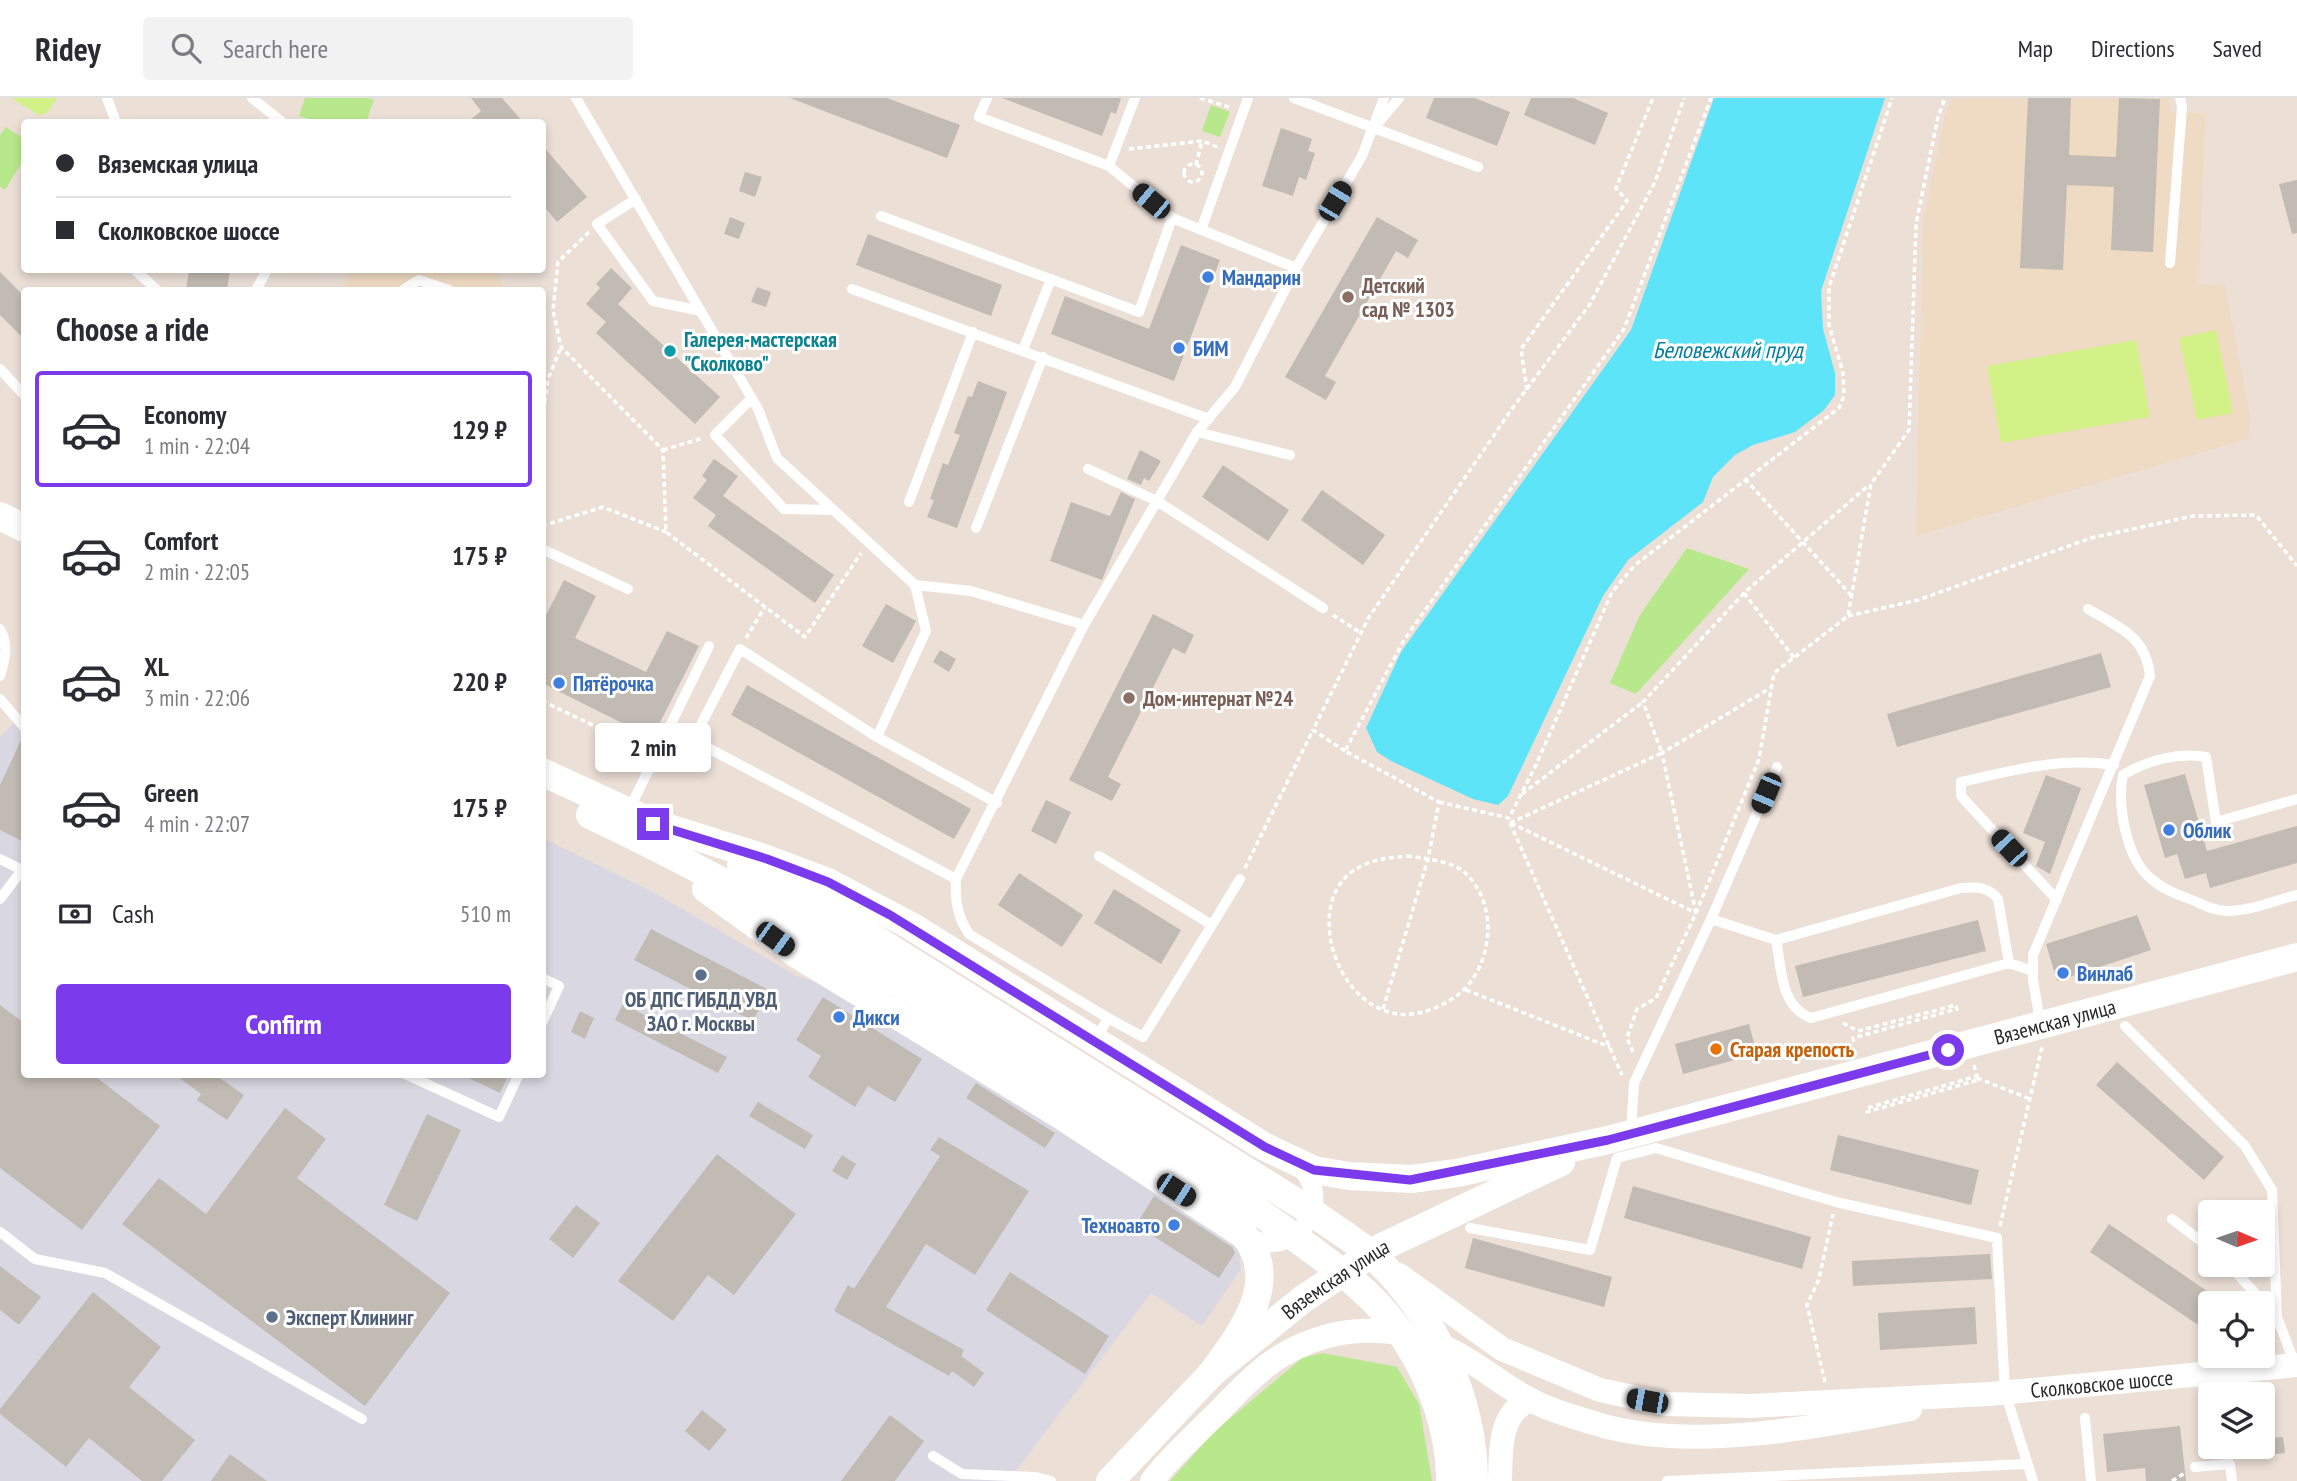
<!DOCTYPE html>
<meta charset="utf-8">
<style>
body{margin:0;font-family:"PT Sans Narrow",sans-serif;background:#f2f2f3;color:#2b2b33;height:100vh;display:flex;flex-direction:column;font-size:26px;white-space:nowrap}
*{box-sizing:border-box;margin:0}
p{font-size:23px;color:#7c7c81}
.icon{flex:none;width:38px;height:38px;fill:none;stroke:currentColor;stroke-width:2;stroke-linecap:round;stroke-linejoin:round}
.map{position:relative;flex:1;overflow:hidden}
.panel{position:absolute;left:21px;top:189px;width:525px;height:791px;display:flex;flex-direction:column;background:#fff;border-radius:7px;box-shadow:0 4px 10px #0003}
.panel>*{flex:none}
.guide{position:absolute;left:21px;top:21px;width:525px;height:154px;border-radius:7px;box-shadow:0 4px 10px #0003;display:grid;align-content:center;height:154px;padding:0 35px;background:#fff}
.needle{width:46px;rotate:92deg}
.fabs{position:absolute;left:2198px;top:1102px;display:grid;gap:14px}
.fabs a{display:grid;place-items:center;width:77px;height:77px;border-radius:7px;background:#fff;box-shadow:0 4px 10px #0003;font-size:35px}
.end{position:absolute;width:32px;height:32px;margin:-16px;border:9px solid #7c3aed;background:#fff;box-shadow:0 0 0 4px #fff}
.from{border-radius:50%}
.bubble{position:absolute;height:49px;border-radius:7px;background:#fff;box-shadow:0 4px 10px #0003;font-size:23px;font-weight:700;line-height:49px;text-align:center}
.car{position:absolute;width:21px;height:42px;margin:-21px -10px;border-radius:9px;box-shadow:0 0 5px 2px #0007;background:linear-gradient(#222 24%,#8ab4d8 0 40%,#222 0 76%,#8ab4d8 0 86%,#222 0)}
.guide b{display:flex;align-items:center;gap:24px;height:66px;font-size:26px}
.guide b+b{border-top:2px solid #e1e1e2}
.guide i{width:18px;height:18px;background:#2b2b33}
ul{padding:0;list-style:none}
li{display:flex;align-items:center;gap:21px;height:116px;margin:0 14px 10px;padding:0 21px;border:4px solid transparent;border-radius:7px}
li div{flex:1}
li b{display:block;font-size:26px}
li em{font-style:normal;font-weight:700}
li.on{border-color:#7c3aed}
li>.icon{width:63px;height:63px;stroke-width:1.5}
h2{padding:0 35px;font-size:32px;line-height:84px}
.pay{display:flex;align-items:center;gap:18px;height:77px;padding:0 35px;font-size:26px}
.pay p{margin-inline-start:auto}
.cta{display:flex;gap:14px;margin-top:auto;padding:14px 35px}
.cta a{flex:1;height:80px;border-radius:7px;background:#7c3aed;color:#fff;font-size:28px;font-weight:700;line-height:80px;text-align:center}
header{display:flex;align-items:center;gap:42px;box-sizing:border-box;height:98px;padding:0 35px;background:#fff;border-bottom:2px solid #e1e1e2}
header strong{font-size:33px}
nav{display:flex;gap:38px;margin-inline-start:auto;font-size:24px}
.search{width:490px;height:63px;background:#f2f2f3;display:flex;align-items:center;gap:18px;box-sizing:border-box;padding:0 24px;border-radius:7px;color:#7c7c81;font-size:26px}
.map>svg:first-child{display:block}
.industrial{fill:#d9d8e2}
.education{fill:#efdbc3}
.green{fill:#b8e88c}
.pitch{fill:#d2f186}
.water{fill:#5de4f9}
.building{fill:#c2bbb3}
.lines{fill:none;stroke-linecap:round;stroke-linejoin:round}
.path{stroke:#fff;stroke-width:3.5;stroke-dasharray:5 3.5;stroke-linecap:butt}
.service{stroke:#fff;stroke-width:10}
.minor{stroke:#fff;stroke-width:19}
.tertiary{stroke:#fff;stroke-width:24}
.secondary{stroke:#fff;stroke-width:28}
.route{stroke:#7c3aed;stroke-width:9}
.shop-dot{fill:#3f7fe0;stroke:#fff;stroke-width:2.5}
.education-dot{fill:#8d6e63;stroke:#fff;stroke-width:2.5}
.culture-dot{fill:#0f9aa8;stroke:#fff;stroke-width:2.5}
.service-dot{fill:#5c6f8a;stroke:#fff;stroke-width:2.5}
.food-dot{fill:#e8710a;stroke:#fff;stroke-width:2.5}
.labels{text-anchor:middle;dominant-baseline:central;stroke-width:6;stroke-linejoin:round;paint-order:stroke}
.shop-label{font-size:21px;font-weight:bold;fill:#366cbe;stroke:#fff;text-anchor:start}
.education-label{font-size:21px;font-weight:bold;fill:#785e54;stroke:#fff;text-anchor:start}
.culture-label{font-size:21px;font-weight:bold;fill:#0d838f;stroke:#fff;text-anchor:start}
.service-label{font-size:21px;font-weight:bold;fill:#4e5e75;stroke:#fff}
.street-label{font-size:21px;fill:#272727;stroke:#fff}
.food-label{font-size:21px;font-weight:bold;fill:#c56008;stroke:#fff;text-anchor:start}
.water-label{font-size:23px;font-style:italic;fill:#017ea0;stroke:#fff}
</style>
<header>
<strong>Ridey</strong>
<div class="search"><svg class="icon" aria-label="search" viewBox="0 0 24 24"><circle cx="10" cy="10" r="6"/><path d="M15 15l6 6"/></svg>Search here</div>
<nav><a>Map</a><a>Directions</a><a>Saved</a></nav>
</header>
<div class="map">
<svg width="2297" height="1383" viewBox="0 0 2297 1383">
<rect width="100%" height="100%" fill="#ebdfd6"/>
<path class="industrial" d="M24 614V976H542L543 740 655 795 797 878 846 893 1239 1146 1241 1171 1202 1228 1151 1195 1008 1383H0V639Z"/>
<path class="education" d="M1952 0H2168L2171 14 2205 15 2199 186 2225 188 2250 317 2248 341 1916 438 1923 125 1944 21Z
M350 172H481L500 178 504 192H342Z"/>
<path class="green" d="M305 0H369L374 2 366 24H319L299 18Z
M1211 7 1230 14 1220 39 1202 33Z
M6 29 24 41V61L5 92 0 88V37Z
M1687 450 1749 471 1636 596 1610 585 1640 517Z
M1323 1255 1397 1269 1419 1306 1432 1383H1170L1214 1334 1302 1260Z"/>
<path class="pitch" d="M11 0H57L47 15 39 17Z
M2216 232 2233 315 2197 322 2179 240Z
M2136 242 2150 319 2001 345 1987 268Z"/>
<path class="water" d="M1714 0H1885L1821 193 1823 231 1835 275V297L1824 312 1795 334 1753 347 1735 357 1713 379 1703 404 1628 462 1603 498 1508 698 1498 707 1473 701 1391 663 1377 654 1366 630 1401 554 1631 232Z"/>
<path class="building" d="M471 0H502L523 24H468L481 13Z
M790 0H887L960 27 947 60Z
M1002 0H1121L1116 16 1111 14 1102 38Z
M1434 0H1475L1510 14 1497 48 1426 20Z
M1531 0H1573L1608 15 1595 47 1524 17Z
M2028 0H2071L2069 57 2116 59 2119 0 2160 1 2153 154 2111 152 2114 89 2067 87 2063 172 2020 170Z
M1281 30 1312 41 1308 53 1315 55 1306 82 1299 79 1293 98 1262 88Z
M542 47 587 99 557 124 542 106Z
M745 74 762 79 755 99 739 93Z
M2297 82V135L2292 136 2279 86Z
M730 119 745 125 739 141 724 136Z
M1377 119 1418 142 1408 160 1396 153 1325 278 1336 284 1326 302 1285 279Z
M868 136 1002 187 991 218 856 167Z
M1181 147 1220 162 1174 283 1051 236 1065 198 1149 231Z
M611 170 632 190 618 206 720 299 695 326 596 235 606 224 586 206 600 190 596 186Z
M189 172H230L227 192H186Z
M0 174 24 198V241L0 217Z
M757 189 771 194 766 209 751 204Z
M978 283 1007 294 957 430 927 419 934 402 930 401 943 365 948 367 960 337 954 335 968 298 972 299Z
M1140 352 1161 363 1149 383 1144 380 1141 387 1127 381Z
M714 361 738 378 723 398 834 477 815 505 708 428 716 417 693 400 707 382 702 378Z
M1223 367 1289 412 1268 443 1202 399Z
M1322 392 1385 437 1363 467 1301 422Z
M1121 394 1135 401 1102 482 1050 463 1071 404 1110 418Z
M564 482 596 498 575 540 646 574 667 533 699 548 652 640 542 585V525Z
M886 506 916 523 893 565 862 548Z
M1153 516 1194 537 1185 556 1173 550 1108 679 1121 686 1112 703 1069 682Z
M940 552 956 561 949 574 933 564Z
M2101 555 2111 589 1897 649 1887 616Z
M747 587 971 711 954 741 731 617Z
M24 636V744L0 732V687Z
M2185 676 2207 753 2297 728V765L2210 790 2206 775 2185 781 2177 756 2165 760 2144 687Z
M2046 677 2081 690 2050 776 2036 768 2045 744 2023 735Z
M1046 702 1071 714 1056 746 1031 733Z
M1019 775 1083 817 1062 849 998 807Z
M1114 791 1181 832 1161 866 1094 825Z
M2137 817 2151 852 2057 883 2046 846Z
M1978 822 1986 853 1803 899 1795 868Z
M651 831 769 892 753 923 634 862Z
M823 899 922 961 895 1004 868 988 855 1009 808 979 821 958 796 942Z
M623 906 727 959 718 975 615 922Z
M0 907 24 925V976H92L160 1028 82 1132 0 1070Z
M580 913 594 920 585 941 571 934Z
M1749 926 1757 956 1683 976 1675 946Z
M2117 964 2224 1059 2204 1082 2096 987Z
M174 976H214L244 997 227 1022 197 1002 201 996Z
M460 976H509L500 995Z
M976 985 1055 1035 1045 1050 966 1000Z
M758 1004 813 1037 805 1051 749 1018Z
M285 1010 326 1041 297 1080 450 1195 365 1308 122 1126 159 1080 206 1116Z
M427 1016 461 1032 417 1123 384 1107Z
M1838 1037 1979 1072 1971 1107 1830 1072Z
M939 1039 1029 1093 975 1177 926 1146 886 1209 964 1252 961 1258 984 1275 974 1289 952 1273 949 1278 834 1213 848 1187 854 1191 940 1058 930 1052Z
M717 1056 796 1116 734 1197 708 1177 673 1223 618 1183Z
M842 1057 856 1066 847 1082 832 1073Z
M1633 1088 1811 1139 1802 1171 1624 1120Z
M1154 1098 1232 1149 1235 1155 1219 1180 1136 1127Z
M576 1107 600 1125 573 1160 549 1141Z
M2109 1126 2226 1206H2210V1235L2090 1154Z
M1473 1140 1612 1179 1604 1209 1465 1170Z
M1990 1156 1992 1181 1853 1188 1852 1163Z
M0 1168 41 1199 19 1227 0 1212Z
M1010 1174 1109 1238 1085 1276 986 1212Z
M93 1194 161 1249 129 1289 195 1342 162 1383H142L89 1340 66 1369 0 1316V1311Z
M1975 1209 1977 1246 1880 1252 1878 1215Z
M702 1312 727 1332 709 1353 685 1333Z
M890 1317 924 1343 895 1383H841Z
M2180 1328 2186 1383H2146L2145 1370 2107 1374 2103 1336Z
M2283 1339 2285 1355 2267 1357 2266 1340Z
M230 1356 267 1383H211Z"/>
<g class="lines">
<path class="path" d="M1200 0 1232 10
M1129 51 1202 43 1217 49
M1184 75a9 9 0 1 1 18 0a9 9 0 1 1-18 0Z
M1196 67 1202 43
M589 134 558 164 553 212 561 249 663 352 666 434 805 539 861 455
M1527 292 1521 251 1627 103 1616 90 1653 0
M542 330 548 281 561 249
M663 352 703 340
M1745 381 1852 498
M542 428 603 409 666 434
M1744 495 1794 560
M1333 517 1361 535
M1848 518 1918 502 2091 440 2193 418 2256 417 2297 468
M746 540 765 509
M542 603 645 652
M1345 653 1313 632 1369 519 1514 308 1590 206 1655 84 1684 0
M668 663 680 668 688 653
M1522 696 1643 604
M1439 704 1509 720 1536 667 1612 494 1635 467 1839 310 1844 298 1843 275 1829 227V189L1892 0
M1510 725 1662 655 1643 604 1744 495 1869 387
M1510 725 1622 977
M1511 725 1696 815
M1407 758C1423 760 1450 763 1463 773 1491 797 1494 838 1479 870 1469 890 1457 900 1437 909 1349 950 1293 809 1356 771 1372 761 1389 760 1407 758Z
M1245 770 1313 632
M1696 815 1662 655 1772 589
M1466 892 1610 949
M1383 911 1428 761 1439 704 1345 653 1404 542 1624 231 1711 0
M1843 925 1858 933 1956 907 1957 911 1853 940 1854 945
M1633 954 1627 940 1637 911 1656 900 1696 815 1759 661 1774 575 1848 518 1871 386 1909 332 1916 126 1938 19 1945 0
M1974 967 1978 982 1867 1014V1010L1977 978
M1977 980 2030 1001
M2000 1128 2042 949
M1825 1284 1807 1207 1819 1181 1833 1116
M2172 1383 2185 1375"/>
<path class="service" d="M107 0 116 24
M252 0 282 24
M576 0 758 311 777 360 915 487 971 493 1084 527
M987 0 979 19 1109 68 1172 120 1296 170
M1294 0 1478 69
M1379 24 1399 0
M1109 68 1135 0
M636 101 597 126 653 203 701 213
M881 118 1139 214 1172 120
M1201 132 1248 0
M2170 165 2182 9 2180 0
M135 172 157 192
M852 191 1209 321
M256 192 267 172
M403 192 419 182 449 192
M1023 252 1051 181
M0 271 24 297
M752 300 715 337 784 411 833 412
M1197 334 1290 357
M1088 371 1157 403 1197 334 1235 289 1296 170 1362 58 1384 0
M909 404 973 234
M976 430 1043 259
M542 451 628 491
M0 531C9 546 5 562 0 578
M0 601 24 629
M877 639 926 533 915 487
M2297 701 2216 724 2206 659C2178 654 2148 662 2123 677 2117 707 2126 758 2149 779 2162 791 2176 796 2192 802 2204 807 2215 813 2228 813 2251 813 2275 802 2297 797
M630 710 709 548
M1099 758 1212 827 1143 939 1108 920
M0 761 22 772
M956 781 693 642 740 551 877 639 997 705
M0 801 22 772 24 774
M2057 802 1961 698V684C2015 672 2058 659 2114 667
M1711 821 1776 842
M1212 827 1240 781
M2009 865 1811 920C1780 908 1782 872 1776 842L1961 790C1977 789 1987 788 1998 801L2009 865 2033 873
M542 880 559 888 542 925
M2040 923 2033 882V857L2150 578C2146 538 2120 530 2088 511
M2125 928 2245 1048 2272 1092 2277 1219
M1097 940 1108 920 969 836C957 818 955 802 956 781L1084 527 1157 403 1323 510
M405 976 499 1019 519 976
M1631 1032 1634 985 1711 821 1777 669
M2172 1121 2210 1150
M1470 1130 1590 1152 1617 1060 1656 1050 1836 1104 1997 1140 2005 1294 2033 1383
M0 1134 35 1161 105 1175 362 1321
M2229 1167 2277 1219 2295 1266
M2085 1320 2091 1383
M933 1358 962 1376 1036 1379 1051 1383
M2195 1369 2230 1366 2232 1383
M1667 1383 2026 1366"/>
<path class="minor" d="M1244 1137C1295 1167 1340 1102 1296 1065"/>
<g class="tertiary">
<path id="s1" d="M1399 1177 1502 1251 1600 1292 1666 1306 1750 1308 1989 1296 2297 1267"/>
<path d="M1152 1383C1170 1359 1193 1339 1214 1318 1234 1298 1256 1273 1281 1258 1334 1226 1393 1225 1448 1251 1477 1264 1501 1287 1529 1301 1551 1313 1580 1321 1604 1328 1695 1353 1818 1329 1910 1311"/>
<path d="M1500 1383C1501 1354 1498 1315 1530 1302"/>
</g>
<g class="secondary">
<path d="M0 418 24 430"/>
<path id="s2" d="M542 674 653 725 767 761 828 784 911 828 1265 1049 1314 1072 1349 1078 1411 1081 1457 1075 1608 1042 2297 859"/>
<path d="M590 717C776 804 949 916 1122 1025 1181 1063 1240 1099 1297 1141 1331 1166 1368 1191 1394 1226 1427 1268 1450 1329 1450 1383"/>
<path d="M741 768 845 822 1312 1114C1332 1129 1355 1142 1373 1158 1433 1213 1474 1301 1474 1383"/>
<path d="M706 791 795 855 1059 1016 1244 1137C1283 1183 1240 1237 1212 1275"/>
<path id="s3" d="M1110 1383 1212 1275 1303 1201 1380 1150 1561 1064"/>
</g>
</g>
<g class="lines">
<path class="route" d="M653 726 767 761 828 784 890 817 1265 1049 1314 1072 1410 1082 1608 1042 1948 952"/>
</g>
<g class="shop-dot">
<circle cx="1208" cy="179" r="7"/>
<circle cx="1179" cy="250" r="7"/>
<circle cx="559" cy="585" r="7"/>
<circle cx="2169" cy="732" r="7"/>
<circle cx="2063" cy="875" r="7"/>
<circle cx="839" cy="919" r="7"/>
<circle cx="1174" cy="1127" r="7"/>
</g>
<g class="education-dot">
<circle cx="1348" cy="199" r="7"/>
<circle cx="1129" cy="600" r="7"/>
</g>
<circle class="culture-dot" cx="670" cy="253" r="7"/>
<g class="service-dot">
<circle cx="701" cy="877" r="7"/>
<circle cx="272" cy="1219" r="7"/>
</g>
<circle class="food-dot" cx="1716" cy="951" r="7"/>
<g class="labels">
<g class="shop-label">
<text x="1222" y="179">Мандарин</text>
<text x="1193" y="250">БИМ</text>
<text x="573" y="585">Пятёрочка</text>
<text x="2183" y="732">Облик</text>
<text x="2077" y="875">Винлаб</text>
<text x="853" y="919">Дикси</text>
<text x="1160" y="1127" text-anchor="end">Техноавто</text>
</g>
<g class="education-label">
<text x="1362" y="187">Детский<tspan x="1362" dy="24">сад № 1303</tspan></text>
<text x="1143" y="600">Дом-интернат №24</text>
</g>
<g class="culture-label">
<text x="684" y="241">Галерея-мастерская<tspan x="684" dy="24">"Сколково"</tspan></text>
</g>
<g class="service-label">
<text x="701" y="901">ОБ ДПС ГИБДД УВД<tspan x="701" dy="24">ЗАО г. Москвы</tspan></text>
<text x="286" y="1219" text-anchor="start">Эксперт Клининг</text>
</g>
<g class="street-label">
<text stroke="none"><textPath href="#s2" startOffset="1633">Вяземская улица</textPath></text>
<text stroke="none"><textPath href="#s3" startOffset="304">Вяземская улица</textPath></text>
<text stroke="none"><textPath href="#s1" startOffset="737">Сколковское шоссе</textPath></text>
</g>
<g class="food-label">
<text x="1730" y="951">Старая крепость</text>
</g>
<g class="water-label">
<text x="1728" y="251">Беловежский пруд</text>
</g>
</g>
</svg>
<div class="fabs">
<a><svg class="needle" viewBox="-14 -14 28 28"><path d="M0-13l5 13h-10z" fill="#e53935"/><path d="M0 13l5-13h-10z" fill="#7c7c81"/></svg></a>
<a><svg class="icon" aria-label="locate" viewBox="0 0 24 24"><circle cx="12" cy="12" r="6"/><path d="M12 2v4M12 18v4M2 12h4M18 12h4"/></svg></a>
<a><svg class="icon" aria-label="layers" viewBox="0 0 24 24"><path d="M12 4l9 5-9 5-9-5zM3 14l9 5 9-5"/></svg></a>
</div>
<i class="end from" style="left:1948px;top:952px"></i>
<i class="end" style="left:653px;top:726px"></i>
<div class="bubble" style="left:595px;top:625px;width:116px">2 min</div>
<i class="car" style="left:1151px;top:103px;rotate:310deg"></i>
<i class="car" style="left:1335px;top:103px;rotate:31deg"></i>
<i class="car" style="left:1766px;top:695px;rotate:203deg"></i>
<i class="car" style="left:2009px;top:750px;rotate:317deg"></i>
<i class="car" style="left:775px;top:841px;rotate:126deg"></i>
<i class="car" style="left:1176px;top:1092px;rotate:123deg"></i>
<i class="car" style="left:1647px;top:1303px;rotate:280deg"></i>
<div class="guide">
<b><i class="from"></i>Вяземская улица</b>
<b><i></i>Сколковское шоссе</b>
</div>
<section class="panel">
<h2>Choose a ride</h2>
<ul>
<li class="on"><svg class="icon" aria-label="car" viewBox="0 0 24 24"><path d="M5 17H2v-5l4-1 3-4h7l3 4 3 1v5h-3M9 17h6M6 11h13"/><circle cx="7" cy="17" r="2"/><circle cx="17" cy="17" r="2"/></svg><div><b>Economy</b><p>1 min · 22:04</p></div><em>129 ₽</em></li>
<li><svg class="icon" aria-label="car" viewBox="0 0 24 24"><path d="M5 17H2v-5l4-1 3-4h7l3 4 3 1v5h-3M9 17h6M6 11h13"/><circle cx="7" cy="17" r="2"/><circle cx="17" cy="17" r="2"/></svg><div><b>Comfort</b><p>2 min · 22:05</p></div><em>175 ₽</em></li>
<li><svg class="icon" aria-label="car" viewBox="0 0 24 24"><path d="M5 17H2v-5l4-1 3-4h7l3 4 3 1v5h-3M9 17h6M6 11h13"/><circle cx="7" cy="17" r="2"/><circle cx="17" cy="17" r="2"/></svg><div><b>XL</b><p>3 min · 22:06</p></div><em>220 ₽</em></li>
<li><svg class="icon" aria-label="car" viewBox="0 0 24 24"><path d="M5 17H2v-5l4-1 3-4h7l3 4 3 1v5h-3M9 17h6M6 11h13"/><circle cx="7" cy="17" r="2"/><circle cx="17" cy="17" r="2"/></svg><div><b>Green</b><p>4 min · 22:07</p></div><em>175 ₽</em></li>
</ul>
<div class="pay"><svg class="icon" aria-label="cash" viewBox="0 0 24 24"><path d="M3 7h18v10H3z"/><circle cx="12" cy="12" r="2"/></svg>Cash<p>510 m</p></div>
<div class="cta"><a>Confirm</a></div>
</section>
</div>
